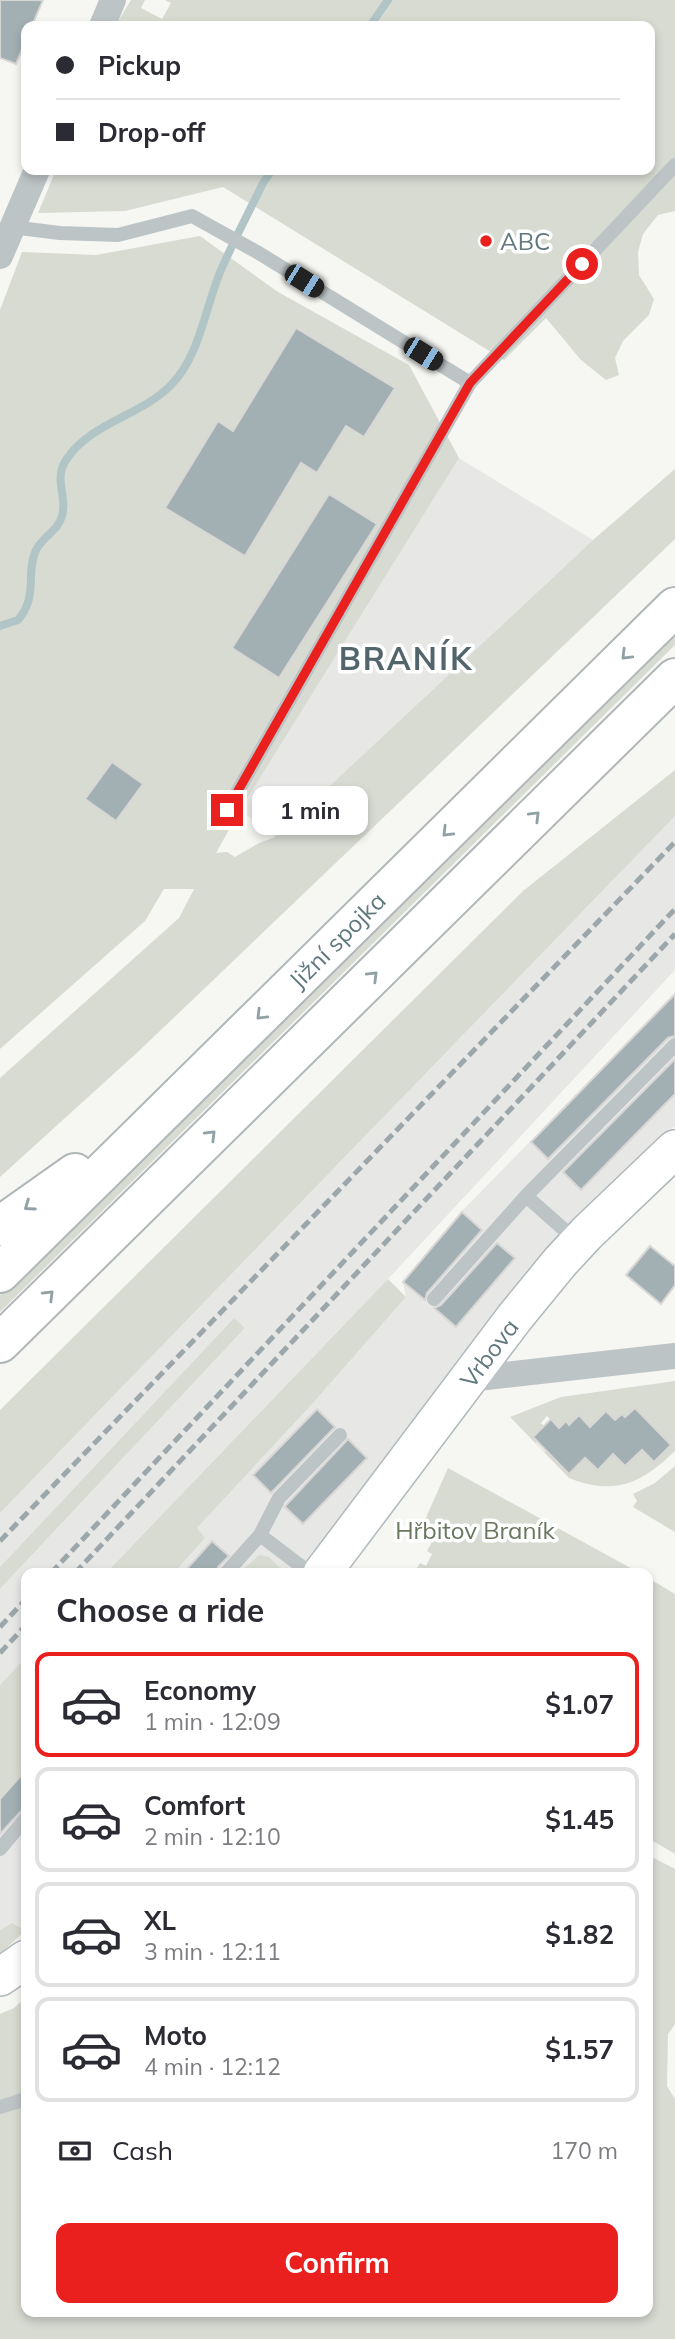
<!DOCTYPE html>
<meta charset="utf-8">
<style>
body{margin:0;font-family:Mulish,sans-serif;background:#f7f7f7;color:#2b2b33;height:100vh;display:flex;flex-direction:column;font-size:26px;white-space:nowrap}
*{box-sizing:border-box;margin:0}
p{font-size:23px;color:#7c7c81}
.icon{flex:none;width:38px;height:38px;fill:none;stroke:currentColor;stroke-width:2;stroke-linecap:round;stroke-linejoin:round}
.map{position:relative;flex:1;overflow:hidden}
.details{position:absolute;left:21px;top:1568px;width:632px;height:749px;display:flex;flex-direction:column;background:#fff;border-radius:14px;box-shadow:0 4px 10px #0003}
.details>*{flex:none}
.banner{position:absolute;left:21px;top:21px;width:634px;height:154px;border-radius:14px;box-shadow:0 4px 10px #0003;display:grid;align-content:center;height:154px;padding:0 35px;background:#fff}
.end{position:absolute;width:32px;height:32px;margin:-16px;border:9px solid #ea201f;background:#fff;box-shadow:0 0 0 4px #fff}
.from{border-radius:50%}
.bubble{position:absolute;height:49px;border-radius:14px;background:#fff;box-shadow:0 4px 10px #0003;font-size:23px;font-weight:700;line-height:49px;text-align:center}
.car{position:absolute;width:21px;height:42px;margin:-21px -10px;border-radius:9px;box-shadow:0 0 5px 2px #0007;background:linear-gradient(#222 24%,#8ab4d8 0 40%,#222 0 76%,#8ab4d8 0 86%,#222 0)}
.banner b{display:flex;align-items:center;gap:24px;height:66px;font-size:26px}
.banner b+b{border-top:2px solid #e1e1e2}
.banner i{width:18px;height:18px;background:#2b2b33}
ul{padding:0;list-style:none}
li{display:flex;align-items:center;gap:21px;height:105px;margin:0 14px 10px;padding:0 21px;border:4px solid #e1e1e2;border-radius:14px}
li div{flex:1}
li b{display:block;font-size:26px}
li em{font-style:normal;font-weight:700}
li.active{border-color:#ea201f}
li>.icon{width:63px;height:63px;stroke-width:1.5}
h2{padding:0 35px;font-size:32px;line-height:84px}
.pay{display:flex;align-items:center;gap:18px;height:77px;padding:0 35px;font-size:26px}
.pay p{margin-inline-start:auto}
.primary-button{display:flex;gap:14px;margin-top:auto;padding:14px 35px}
.primary-button a{flex:1;height:80px;border-radius:14px;background:#ea201f;color:#fff;font-size:28px;font-weight:700;line-height:80px;text-align:center}
.map>svg:first-child{display:block}
.built{fill:#e7e7e6}
.green{fill:#d7dbd2;fill-rule:evenodd}
.lines{fill:none;stroke-linecap:round;stroke-linejoin:round}
.stream{stroke:#b2c5c6;stroke-width:8}
.building{fill:#a3b0b3;stroke:#d8d7d5;stroke-width:2}
.secondary-casing{stroke:#afb8bb;stroke-width:40}
.highway-casing{stroke:#b0b7b9;stroke-width:42}
.lane{stroke:#bdc4c6;stroke-width:14}
.street{stroke:#bdc4c6;stroke-width:26}
.secondary{stroke:#fff;stroke-width:37}
.highway{stroke:#fff;stroke-width:38}
.rail{stroke:#9ca7ab;stroke-width:5;stroke-dasharray:10 5;stroke-linecap:butt}
.oneway{stroke:#90a1a5}
.route{stroke:#ea201f;stroke-width:9}
.poi-dot{fill:#ea201f;stroke:#fff;stroke-width:2.5}
.labels{text-anchor:middle;dominant-baseline:central;stroke-width:7;stroke-linejoin:round;paint-order:stroke}
.poi-label{font-size:24px;fill:#60797f;stroke:#fff;text-anchor:start}
.street-label{font-size:24px;fill:#60797f;stroke:#fff}
.park-label{font-size:24px;fill:#69775f;stroke:#fff}
.district-label{font-size:32px;font-weight:bold;letter-spacing:2px;fill:#52656a;stroke:#fff}
</style>
<div class="map">
<svg width="675" height="2339" viewBox="0 0 675 2339">
<rect width="100%" height="100%" fill="#f6f6f3"/>
<path class="built" d="M459 458 593 540 275 837 240 810Z
M675 816V970L388 1279 106 1573H26V1657L0 1685V1589L245 1328 234 1318 0 1567V1513Z
M675 994V1126L618 1177 558 1241 300 1573H174L205 1538 197 1528 313 1403 406 1297 403 1282 461 1212Z
M26 1768V1929L12 1923 0 1930V1798Z"/>
<path class="green" d="M131 0H145L141 8 162 19 171 3 165 0H675V211L658 215 643 234 638 252 639 275 654 299 649 315 623 341 615 358 619 375 606 380 581 360 546 318 504 360 223 187 125 211 38 213 56 170H649V26H115Z
M200 236 278 292 409 365 459 458 240 810 216 853 227 852 235 857 259 843 275 837 593 540 675 469V539L140 1050 0 1177V1078L179 918 194 889H164L145 921 0 1049V310L22 252 96 255Z
M675 628V645L0 1312V1295Z
M675 770V816L0 1513V1410L523 891Z
M388 1279 406 1297 313 1403 197 1528 205 1538 174 1573H106Z
M234 1318 245 1328 0 1589V1567Z
M675 1381V1451C641 1484 614 1496 569 1478L510 1417 561 1397ZM635 1408 671 1445 654 1461 642 1450 613 1454 597 1470 585 1458 569 1473 547 1451 545 1452 536 1443 537 1441 533 1436 544 1426 541 1423 547 1416 559 1428 565 1422 569 1425 579 1416 590 1427 615 1420 622 1414 625 1417Z
M675 1466V1532L633 1507 637 1501 633 1494 655 1483Z
M448 1468 627 1566 640 1573H414L420 1563 426 1566 432 1554 427 1551 434 1538 420 1531Z
M259 1555 269 1557 285 1573H249L244 1569Z
M648 1578 675 1594V1854L648 1838Z
M26 1657V1768L0 1798V1685Z
M648 1855 675 1869V2024L668 2034 667 2086 675 2099V2339H0V2014L14 2008 26 1997V2312H648Z
M12 1923 26 1930 0 1954V1930Z"/>
<g class="lines">
<path class="stream" d="M370 26 388 0
M0 626 18 620C39 595 25 574 36 550 42 537 58 531 62 516 68 496 53 480 66 460 90 423 140 416 170 386 200 357 205 307 221 270 234 240 249 212 263 183L272 170"/>
</g>
<path class="building" d="M0 0H43L32 26H26V40L16 64 0 58Z
M296 328 395 388 364 437 346 426 317 473 301 463 245 556 165 508 218 421 233 431Z
M329 494 377 524 279 678 232 648Z
M112 762 143 784 116 821 85 799Z
M675 994V1036L668 1038 548 1159 531 1142Z
M675 1059V1094L581 1190 563 1172Z
M462 1212 482 1230 427 1293 425 1300 403 1282Z
M497 1243 515 1258 456 1327 434 1308 441 1305Z
M650 1246 675 1266V1285L661 1304 626 1275Z
M635 1408 671 1445 654 1462 642 1450 625 1466 613 1454 598 1470 585 1458 569 1474 533 1437 551 1419 559 1428 566 1421 569 1425 579 1415 590 1427 606 1411 615 1420 622 1414 625 1417Z
M317 1409 335 1427 271 1493 253 1475Z
M348 1439 367 1458 303 1524 285 1507 287 1504Z
M212 1541 229 1556 218 1567 217 1573H183Z
M26 1770V1806L0 1834V1799Z"/>
<g class="lines">
<defs>
<path id="secondary" d="M322 1573 515 1317 560 1262 587 1233 675 1149
M0 1977 26 1959"/>
<path id="highway" d="M0 1226 75 1173
M0 1273 675 607
M0 1343 675 678"/>
</defs>
<use href="#secondary" class="secondary-casing"/>
<use href="#highway" class="highway-casing"/>
<path class="lane" d="M11 227 60 233 118 235 192 216 257 252 470 383
M227 810 470 383 675 165
M577 1241 526 1196 675 1045
M434 1299 526 1196
M226 1573 260 1535
M310 1573 260 1535 279 1498 340 1435
M0 1849 26 1818
M0 2107 26 2099"/>
<path class="street" d="M102 26 113 0
M0 256 37 170
M469 1379 675 1356"/>
<use href="#secondary" class="secondary"/>
<use href="#highway" class="highway"/>
<path class="rail" d="M0 1541 675 842
M51 1573 675 909
M75 1573 675 934
M0 1627 26 1599
M0 1653 26 1625"/>
</g>
<defs><path id="oneway-chevron" d="M-2-3.5L2.5 0L-2 3.5" fill="none" stroke-width="1.6" stroke-linecap="round" stroke-linejoin="round" transform="scale(1.75)"/></defs>
<g class="oneway">
<use href="#oneway-chevron" transform="translate(626 655) rotate(135)"/>
<use href="#oneway-chevron" transform="translate(535 816) rotate(-45)"/>
<use href="#oneway-chevron" transform="translate(447 832) rotate(135)"/>
<use href="#oneway-chevron" transform="translate(373 976) rotate(-45)"/>
<use href="#oneway-chevron" transform="translate(261 1015) rotate(135)"/>
<use href="#oneway-chevron" transform="translate(211 1135) rotate(-45)"/>
<use href="#oneway-chevron" transform="translate(29 1206) rotate(145)"/>
<use href="#oneway-chevron" transform="translate(49 1295) rotate(-45)"/>
</g>
<g class="lines">
<path class="route" d="M227 810 470 383 582 264"/>
</g>
<circle class="poi-dot" cx="486" cy="241" r="7"/>
<g class="labels">
<g class="poi-label">
<text x="500" y="241">ABC</text>
</g>
<g class="street-label">
<text transform="translate(337 940) rotate(-45)">Jižní spojka</text>
<text transform="translate(489 1353) rotate(-53)">Vrbova</text>
</g>
<g class="park-label">
<text x="475" y="1530">Hřbitov Braník</text>
</g>
<g class="district-label">
<text x="406" y="658">BRANÍK</text>
</g>
</g>
</svg>
<i class="end from" style="left:582px;top:264px"></i>
<i class="end" style="left:227px;top:810px"></i>
<div class="bubble" style="left:252px;top:786px;width:116px">1 min</div>
<i class="car" style="left:304px;top:281px;rotate:122deg"></i>
<i class="car" style="left:423px;top:354px;rotate:122deg"></i>
<div class="banner">
<b><i class="from"></i>Pickup</b>
<b><i></i>Drop-off</b>
</div>
<section class="details">
<h2>Choose a ride</h2>
<ul>
<li class="active"><svg class="icon" aria-label="car" viewBox="0 0 24 24"><path d="M5 17H2v-5l4-1 3-4h7l3 4 3 1v5h-3M9 17h6M6 11h13"/><circle cx="7" cy="17" r="2"/><circle cx="17" cy="17" r="2"/></svg><div><b>Economy</b><p>1 min · 12:09</p></div><em>$1.07</em></li>
<li><svg class="icon" aria-label="car" viewBox="0 0 24 24"><path d="M5 17H2v-5l4-1 3-4h7l3 4 3 1v5h-3M9 17h6M6 11h13"/><circle cx="7" cy="17" r="2"/><circle cx="17" cy="17" r="2"/></svg><div><b>Comfort</b><p>2 min · 12:10</p></div><em>$1.45</em></li>
<li><svg class="icon" aria-label="car" viewBox="0 0 24 24"><path d="M5 17H2v-5l4-1 3-4h7l3 4 3 1v5h-3M9 17h6M6 11h13"/><circle cx="7" cy="17" r="2"/><circle cx="17" cy="17" r="2"/></svg><div><b>XL</b><p>3 min · 12:11</p></div><em>$1.82</em></li>
<li><svg class="icon" aria-label="car" viewBox="0 0 24 24"><path d="M5 17H2v-5l4-1 3-4h7l3 4 3 1v5h-3M9 17h6M6 11h13"/><circle cx="7" cy="17" r="2"/><circle cx="17" cy="17" r="2"/></svg><div><b>Moto</b><p>4 min · 12:12</p></div><em>$1.57</em></li>
</ul>
<div class="pay"><svg class="icon" aria-label="cash" viewBox="0 0 24 24"><path d="M3 7h18v10H3z"/><circle cx="12" cy="12" r="2"/></svg>Cash<p>170 m</p></div>
<div class="primary-button"><a>Confirm</a></div>
</section>
</div>
